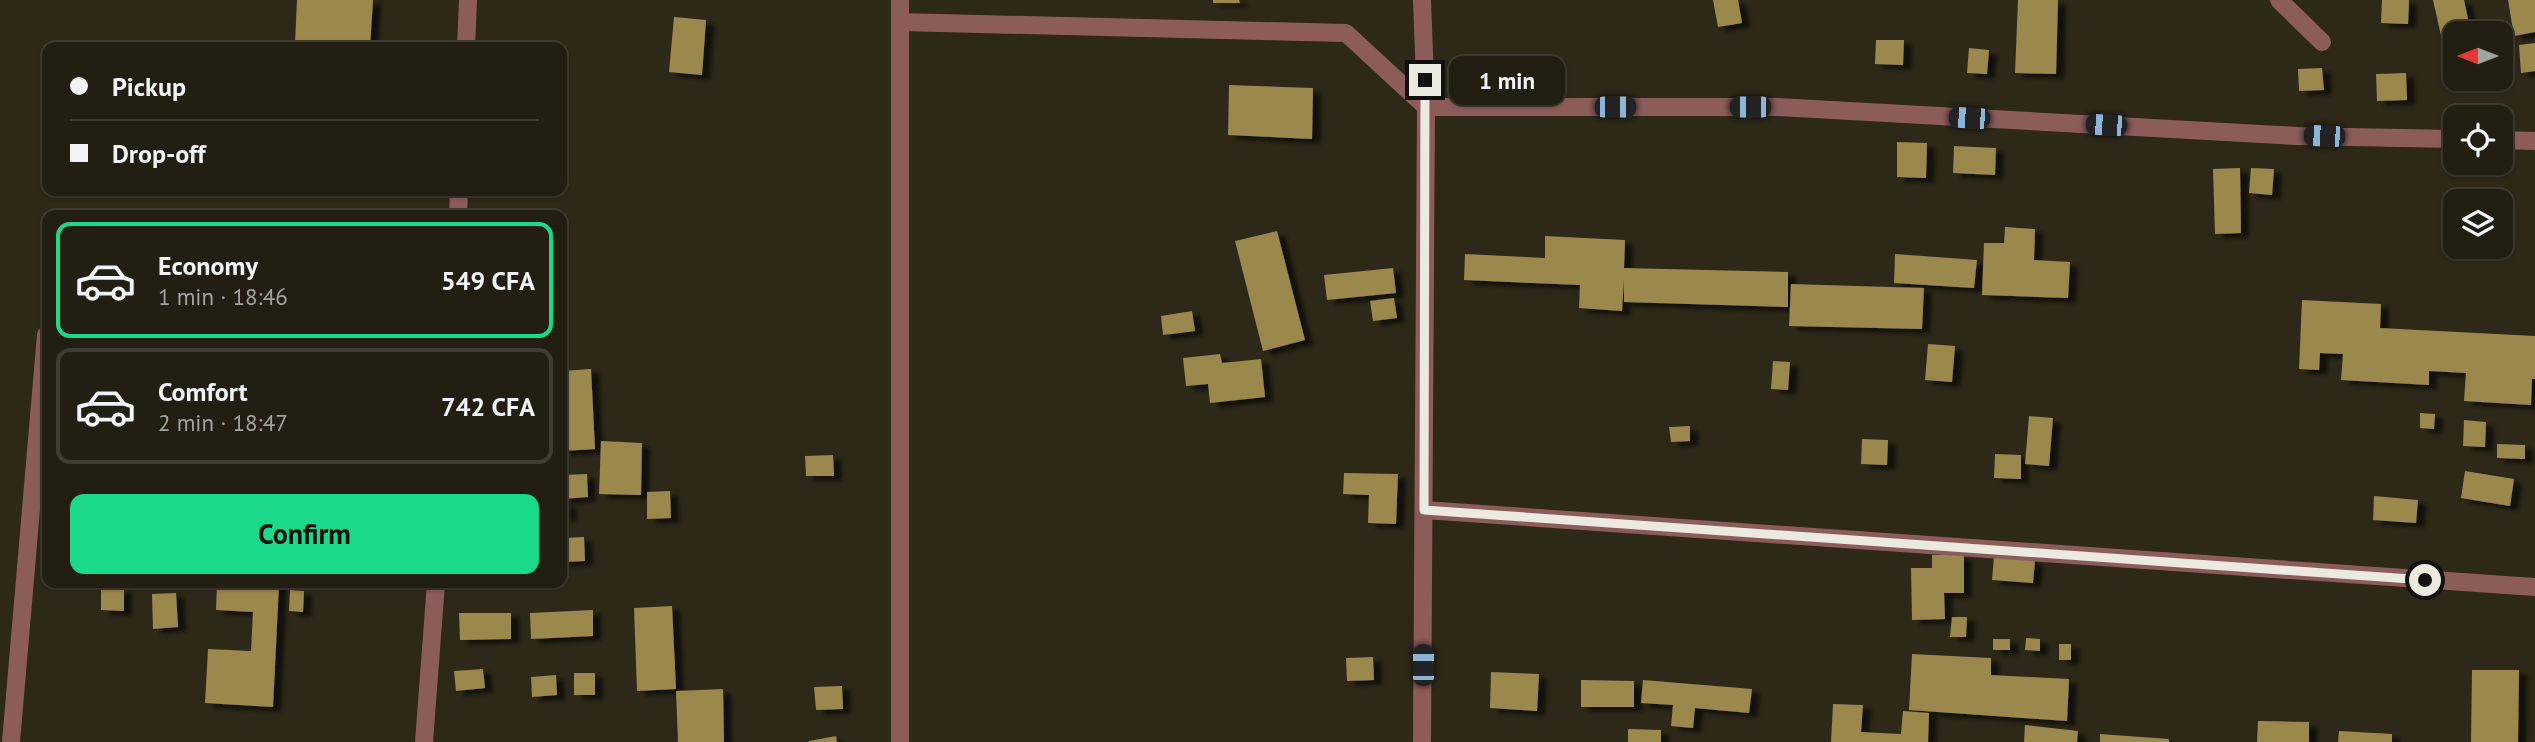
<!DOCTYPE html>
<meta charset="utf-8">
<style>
body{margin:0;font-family:"PT Sans",sans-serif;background:#2e2b20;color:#f1f3f6;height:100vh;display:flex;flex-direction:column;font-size:26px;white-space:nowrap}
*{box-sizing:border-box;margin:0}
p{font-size:23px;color:#a2a29f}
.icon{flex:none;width:38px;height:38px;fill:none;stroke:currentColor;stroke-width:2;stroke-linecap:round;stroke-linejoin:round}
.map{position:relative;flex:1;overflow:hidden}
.drawer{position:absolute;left:42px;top:210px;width:525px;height:378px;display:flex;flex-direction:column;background:#221e12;border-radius:14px;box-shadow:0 2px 5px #0004,0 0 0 2px #3f3c32}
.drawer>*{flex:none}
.guide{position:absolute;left:42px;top:42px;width:525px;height:154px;border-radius:14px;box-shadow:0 2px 5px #0004,0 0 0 2px #3f3c32;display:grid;align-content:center;height:154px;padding:0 28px;background:#221e12}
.needle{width:46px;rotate:270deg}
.buttons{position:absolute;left:2443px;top:21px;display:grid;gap:14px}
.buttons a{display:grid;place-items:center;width:70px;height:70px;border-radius:14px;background:#221e12;box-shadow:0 2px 5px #0004,0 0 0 2px #3f3c32;font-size:35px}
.end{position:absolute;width:32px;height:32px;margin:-16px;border:9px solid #ece9df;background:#111;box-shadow:0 0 0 4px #111}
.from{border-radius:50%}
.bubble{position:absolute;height:49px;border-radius:14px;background:#221e12;box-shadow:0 2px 5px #0004,0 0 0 2px #3f3c32;font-size:23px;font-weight:800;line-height:49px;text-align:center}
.car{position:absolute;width:21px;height:42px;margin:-21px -10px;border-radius:9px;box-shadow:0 0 5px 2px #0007;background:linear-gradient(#222 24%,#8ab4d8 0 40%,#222 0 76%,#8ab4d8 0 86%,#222 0)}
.guide b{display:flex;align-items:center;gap:24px;height:66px;font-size:26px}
.guide b+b{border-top:2px solid #3f3c32}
.guide i{width:18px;height:18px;background:#f1f3f6}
ul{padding:12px 0 0;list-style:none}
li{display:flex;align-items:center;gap:21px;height:116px;margin:0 14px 10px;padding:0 14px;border:4px solid #3f3c32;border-radius:14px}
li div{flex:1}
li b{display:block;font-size:26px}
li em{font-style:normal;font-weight:800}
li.current{border-color:#1ad988}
li>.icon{width:63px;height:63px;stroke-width:1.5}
.primary-button{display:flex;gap:14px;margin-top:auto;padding:14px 28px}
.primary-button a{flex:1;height:80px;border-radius:14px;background:#1ad988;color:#111;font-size:28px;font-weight:800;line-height:80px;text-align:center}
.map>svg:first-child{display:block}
.building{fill:#9a884e;filter:url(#shadow)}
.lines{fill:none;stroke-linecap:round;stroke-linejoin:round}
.minor{stroke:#8c5c5b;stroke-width:18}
.tertiary{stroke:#8c5c5b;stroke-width:18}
.route{stroke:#ece9df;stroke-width:9}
</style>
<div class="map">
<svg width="2535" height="742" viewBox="0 0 2535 742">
<defs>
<filter id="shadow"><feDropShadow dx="8" dy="4.5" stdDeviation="2" flood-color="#0009"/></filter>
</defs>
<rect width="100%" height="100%" fill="#2d2818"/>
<path class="building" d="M297 0H373L370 47 295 43Z
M1213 0H1239L1240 3H1213Z
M1713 0H1738L1742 23 1718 27Z
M2018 0H2058L2056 74 2015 73Z
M2382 0H2409L2408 24 2381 23Z
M2433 0H2464L2471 33H2455V37L2442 40Z
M2508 0H2535V32L2514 36Z
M674 17 706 20 702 75 669 72Z
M1876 40H1904L1903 65 1875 64Z
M2535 43V71L2521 73 2519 45Z
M1969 48 1989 50 1987 74 1967 73Z
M2322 68 2324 90 2299 91 2298 69Z
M2406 73 2407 100 2377 101 2376 74Z
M1229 85 1313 88 1312 139 1228 135Z
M1897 142 1927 143 1926 178 1897 177Z
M1954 146 1996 148 1995 175 1953 173Z
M2240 168 2241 233 2215 234 2213 169Z
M2251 168 2274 169 2272 195 2249 193Z
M2005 227 2035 229 2034 260 2070 262 2068 298 1982 295 1984 243H2004Z
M1277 231 1305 340 1263 351 1235 241Z
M1545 236 1625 240 1624 268 1788 272V307L1624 302V279L1622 311 1579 308 1580 285 1464 280 1465 254 1545 258Z
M1895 254 1977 260 1974 288 1894 283Z
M1393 268 1396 293 1327 300 1324 275Z
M1791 284 1924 288 1922 329 1789 326Z
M1394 298 1397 318 1373 321 1370 301Z
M2302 300 2381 304 2380 328 2535 336V379H2532L2531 405 2464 401 2466 373 2429 371V385L2341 380 2343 354 2320 353 2319 370 2299 369Z
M1192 311 1195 331 1163 335 1161 316Z
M1928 344 1955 346 1952 382 1925 380Z
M1220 354 1222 363 1261 359 1265 397 1210 403 1208 384 1186 386 1183 358Z
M1773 361 1790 362 1788 390 1771 389Z
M591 369 595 449 563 451 562 371Z
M2420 413 2435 414 2434 429 2420 428Z
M2029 416 2053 418 2049 466 2025 464Z
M2464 420 2486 422 2485 447 2463 446Z
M1690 426V441L1671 442 1669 427Z
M1862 439 1888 440 1887 465 1861 464Z
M601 441 642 443 641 495 599 494Z
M2497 444 2525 445V459L2497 458Z
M1995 454 2021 455V479L1994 478Z
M833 455 834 476H806L805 456Z
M2465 471 2514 479 2510 506 2461 498Z
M1344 473 1398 474 1396 524 1368 523 1369 495 1343 494Z
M587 474 588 497 562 499V475Z
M670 491 671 518 647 519V492Z
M2374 496 2418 500 2416 523 2373 520Z
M562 503H568L569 516 562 517Z
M584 537 585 561 562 562V538Z
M1932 555H1964V593H1944L1945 619 1912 620 1911 568H1932Z
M1994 556 2035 560 2033 583 1992 580Z
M217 583H279L273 707 205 703 208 649 251 651 253 612 216 610Z
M101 589H124V611L101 610Z
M290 590 304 591 303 612 289 611Z
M176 593 178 627 153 629 152 594Z
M672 606 676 689 637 691 634 608Z
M593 610V636L531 639 530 613Z
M459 613H511V639L460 640Z
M1952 617H1967L1966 637H1950Z
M2026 638 2040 639V651L2025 650Z
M1993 639H2010V650H1993Z
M2059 644H2071V660H2059Z
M1912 654 1991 658V675L2069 679 2067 721 1909 710Z
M1373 657 1374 680 1347 681 1346 658Z
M483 669 485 688 456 691 454 671Z
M2472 670H2519L2518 742H2471Z
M1491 672 1539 674 1537 711 1490 708Z
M574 673H595V695H574Z
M556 675 557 695 532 697 531 677Z
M1581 680 1634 681V707H1581Z
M1643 680 1752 689 1749 713 1695 708 1693 728 1671 726 1673 705 1641 703Z
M842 686 843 709 816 710 814 687Z
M723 689 724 742H678L676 691Z
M1833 704 1863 705 1861 732 1901 734 1903 711 1929 713 1928 742H1831Z
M2258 721 2309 722V742H2257Z
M2025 725 2078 731 2077 742H2024Z
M1628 729 1661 730V742H1628Z
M2339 731 2392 734V742H2338Z
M2100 734 2169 739V742H2100Z
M836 736 837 742H809V741Z"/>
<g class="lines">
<path class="minor" d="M1422 0 1426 107 1422 742
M2279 0 2322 42
M900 22 1346 33 1426 107H1777L2297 136 2455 139
M466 47 468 0
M2501 140 2535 141
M458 215 459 191
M1424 510 2535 587
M11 742 46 335
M424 742 436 583"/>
<path class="tertiary" d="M900 0V742"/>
</g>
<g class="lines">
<path class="route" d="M1425 80 1424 510 2425 580"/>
</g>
</svg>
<div class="buttons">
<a><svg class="needle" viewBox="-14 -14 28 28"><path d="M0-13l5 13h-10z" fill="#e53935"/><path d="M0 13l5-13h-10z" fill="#a2a29f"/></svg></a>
<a><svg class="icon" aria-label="locate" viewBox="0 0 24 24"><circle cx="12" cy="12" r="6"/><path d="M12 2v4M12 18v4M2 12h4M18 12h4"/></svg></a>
<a><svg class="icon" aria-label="layers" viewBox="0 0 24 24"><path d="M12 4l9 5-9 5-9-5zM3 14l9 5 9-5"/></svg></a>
</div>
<i class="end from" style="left:2425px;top:580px"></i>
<i class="end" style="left:1425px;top:80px"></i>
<div class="bubble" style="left:1449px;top:56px;width:116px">1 min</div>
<i class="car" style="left:1615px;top:107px;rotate:90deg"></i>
<i class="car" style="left:1750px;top:107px;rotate:270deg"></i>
<i class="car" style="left:1969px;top:118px;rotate:273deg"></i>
<i class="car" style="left:2106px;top:125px;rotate:273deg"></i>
<i class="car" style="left:2324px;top:136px;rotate:272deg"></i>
<i class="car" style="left:1423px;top:665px;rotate:0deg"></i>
<div class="guide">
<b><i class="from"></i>Pickup</b>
<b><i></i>Drop-off</b>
</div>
<section class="drawer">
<ul>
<li class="current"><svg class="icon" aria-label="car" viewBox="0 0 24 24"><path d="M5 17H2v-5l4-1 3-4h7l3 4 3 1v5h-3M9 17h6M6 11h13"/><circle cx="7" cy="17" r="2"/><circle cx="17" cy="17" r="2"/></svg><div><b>Economy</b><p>1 min · 18:46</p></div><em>549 CFA</em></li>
<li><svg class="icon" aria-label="car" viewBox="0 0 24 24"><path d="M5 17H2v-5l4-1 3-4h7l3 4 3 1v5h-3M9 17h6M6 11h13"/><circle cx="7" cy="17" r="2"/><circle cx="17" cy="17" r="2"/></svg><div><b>Comfort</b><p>2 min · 18:47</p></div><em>742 CFA</em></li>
</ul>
<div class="primary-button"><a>Confirm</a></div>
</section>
</div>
